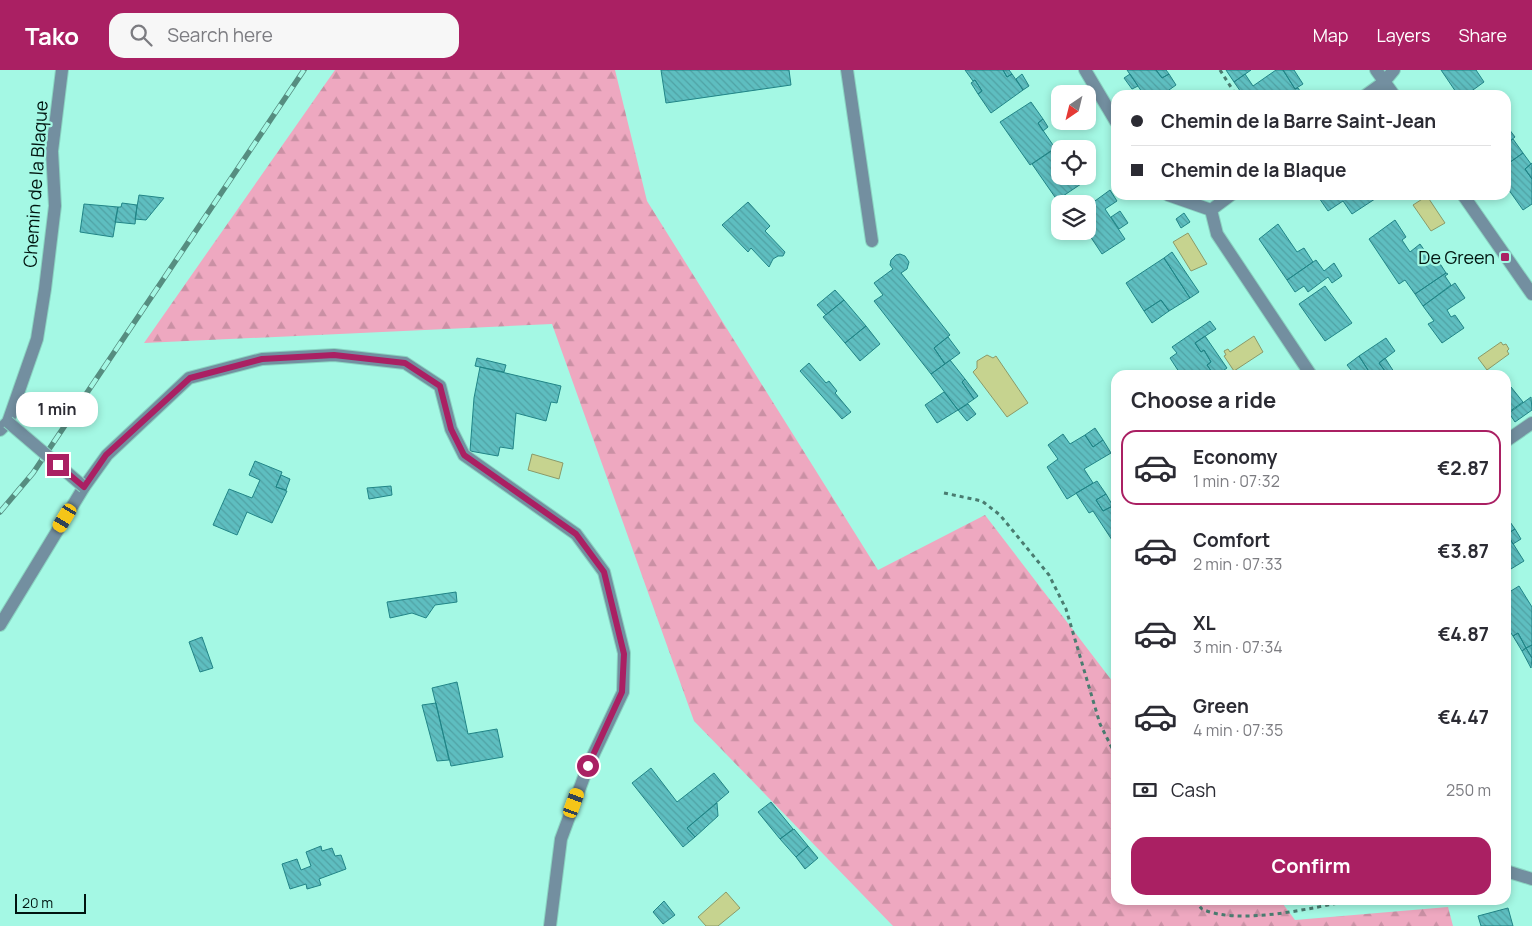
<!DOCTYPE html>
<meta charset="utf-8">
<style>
body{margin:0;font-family:Manrope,sans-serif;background:#f7f7f7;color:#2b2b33;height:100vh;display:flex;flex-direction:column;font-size:19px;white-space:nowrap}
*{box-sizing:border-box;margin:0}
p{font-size:16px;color:#7c7c81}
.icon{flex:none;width:28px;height:28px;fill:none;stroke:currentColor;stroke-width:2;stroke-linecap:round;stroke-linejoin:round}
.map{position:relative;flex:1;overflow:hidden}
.sheet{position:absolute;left:1111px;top:300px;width:400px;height:535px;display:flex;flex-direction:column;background:#fff;border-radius:15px;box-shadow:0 2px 8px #0003}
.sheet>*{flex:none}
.top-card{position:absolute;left:1111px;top:20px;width:400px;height:110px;border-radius:15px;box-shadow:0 2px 8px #0003;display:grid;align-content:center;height:110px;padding:0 20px;background:#fff}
.needle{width:32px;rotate:215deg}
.buttons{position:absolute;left:1051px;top:15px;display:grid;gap:10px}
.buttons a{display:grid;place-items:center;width:45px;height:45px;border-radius:10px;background:#fff;box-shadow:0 2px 8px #0003;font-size:25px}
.scale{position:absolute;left:15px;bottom:12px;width:71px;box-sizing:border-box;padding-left:5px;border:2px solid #001510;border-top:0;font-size:14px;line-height:18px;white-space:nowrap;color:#001510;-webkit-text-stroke:4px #a4f8e4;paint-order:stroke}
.end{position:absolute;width:22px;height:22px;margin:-11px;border:6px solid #aa2063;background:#fff;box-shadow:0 0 0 2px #fff}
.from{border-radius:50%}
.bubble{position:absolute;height:35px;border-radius:15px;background:#fff;box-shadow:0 2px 8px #0003;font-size:16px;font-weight:700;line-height:35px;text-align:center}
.car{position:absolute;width:15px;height:30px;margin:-15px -8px;border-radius:6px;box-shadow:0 0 4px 1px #0007;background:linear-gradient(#f5c518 24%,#345 0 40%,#f5c518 0 76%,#345 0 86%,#f5c518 0)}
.top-card b{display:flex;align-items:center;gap:18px;height:48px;font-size:19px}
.top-card b+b{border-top:1px solid #e1e1e2}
.top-card i{width:12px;height:12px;background:#2b2b33}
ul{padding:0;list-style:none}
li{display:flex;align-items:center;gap:15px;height:75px;margin:0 10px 8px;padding:0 10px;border:2px solid transparent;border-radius:15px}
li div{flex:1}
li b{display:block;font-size:19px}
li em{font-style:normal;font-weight:700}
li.on{border-color:#aa2063}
li>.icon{width:45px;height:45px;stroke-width:1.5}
h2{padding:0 20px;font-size:22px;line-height:60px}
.pay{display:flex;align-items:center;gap:12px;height:55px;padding:0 20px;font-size:19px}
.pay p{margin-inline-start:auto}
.cta{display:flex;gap:10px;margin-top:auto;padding:10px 20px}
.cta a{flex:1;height:58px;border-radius:15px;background:#aa2063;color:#fff;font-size:20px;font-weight:700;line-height:58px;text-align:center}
header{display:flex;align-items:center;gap:30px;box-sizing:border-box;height:70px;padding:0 25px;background:#aa2063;color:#fff}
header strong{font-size:24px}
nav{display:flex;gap:28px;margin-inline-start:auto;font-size:18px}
.search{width:350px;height:45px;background:#f7f7f7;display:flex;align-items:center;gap:12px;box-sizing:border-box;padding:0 18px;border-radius:15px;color:#7c7c81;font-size:19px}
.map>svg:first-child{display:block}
.forest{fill:url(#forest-firs)}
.water{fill:#c6d38f;stroke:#8b9a69}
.building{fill:url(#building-back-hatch);stroke:#218587}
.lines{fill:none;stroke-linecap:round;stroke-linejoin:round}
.minor-casing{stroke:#8ad4c2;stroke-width:14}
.path{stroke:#4a7c70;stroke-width:3;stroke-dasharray:4 4;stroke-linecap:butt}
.minor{stroke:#738fa0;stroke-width:12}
.rail-casing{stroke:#568d80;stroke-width:5.5}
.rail{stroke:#a4f8e4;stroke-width:4;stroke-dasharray:11;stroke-linecap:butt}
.minor-bridge-casing{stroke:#8ad4c2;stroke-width:14;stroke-linecap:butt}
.minor-bridge{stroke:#738fa0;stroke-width:12}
.route{stroke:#aa2063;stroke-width:6}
.poi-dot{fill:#aa2063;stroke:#a4f8e4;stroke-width:2}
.labels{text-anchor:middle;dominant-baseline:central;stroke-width:4.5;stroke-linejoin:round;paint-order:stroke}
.street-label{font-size:18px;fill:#001510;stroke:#a4f8e4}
.poi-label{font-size:18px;fill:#001510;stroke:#a4f8e4;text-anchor:end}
</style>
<header>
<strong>Tako</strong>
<div class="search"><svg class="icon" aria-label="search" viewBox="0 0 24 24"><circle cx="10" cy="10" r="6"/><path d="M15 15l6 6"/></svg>Search here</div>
<nav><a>Map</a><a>Layers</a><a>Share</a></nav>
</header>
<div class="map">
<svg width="1532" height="856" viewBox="0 0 1532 856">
<defs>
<pattern id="forest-firs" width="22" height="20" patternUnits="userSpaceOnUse" patternTransform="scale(1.25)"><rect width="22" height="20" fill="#eea8c0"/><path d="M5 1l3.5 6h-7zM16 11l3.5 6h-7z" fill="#ca90a4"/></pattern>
<pattern id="building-back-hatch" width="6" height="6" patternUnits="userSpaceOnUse" patternTransform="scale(1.25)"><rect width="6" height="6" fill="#5ebec0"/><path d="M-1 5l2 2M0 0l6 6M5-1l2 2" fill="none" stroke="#50a2a4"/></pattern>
</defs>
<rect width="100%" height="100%" fill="#a4f8e4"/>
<path class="forest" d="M335 0H615L647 131 878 500 985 445 1116 616V830H1280L1295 850 1448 837 1453 856H893L694 651 552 254 144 273Z"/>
<path class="water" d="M1427 126 1445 153 1431 161 1413 135Z
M1188 163 1207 194 1191 201 1173 172Z
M1254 266 1263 282 1234 301 1224 286 1226 285 1224 281 1228 279 1230 282Z
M1501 272 1503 275 1506 274 1509 279 1507 281 1509 284 1487 300 1478 288Z
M987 285 993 288 996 286 1028 333 1007 347 973 302 977 298V291Z
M532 384 563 393 559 409 528 400Z
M726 822 740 838 718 856H706L698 847Z"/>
<path class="building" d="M661 0H789L791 15 666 33Z
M965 0H1003L1007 7 1012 4 1023 20 991 43 978 24 982 21 975 10 973 11Z
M1003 0H1009L1012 4 1007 7Z
M1127 0H1156L1162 8 1169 4 1176 15 1162 25H1144Z
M1156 0H1166L1169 4 1162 8Z
M1226 0H1251L1234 12Z
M1276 0H1283L1295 19 1298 18 1303 25H1243L1234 12 1245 4 1253 16Z
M1283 0H1294L1303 14 1295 19Z
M1441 0H1476L1484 12 1466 25H1458Z
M1022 4 1029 16 1023 20 1016 9Z
M1130 4 1138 16 1132 19 1124 8Z
M975 10 982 21 978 24 971 13Z
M1031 32 1043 49 1038 53 1055 78 1030 95 1000 52Z
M1043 49 1048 57 1043 61 1038 53Z
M1506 55 1515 67 1506 74Z
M1513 69 1523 83 1506 95V74Z
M1056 78 1060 84V106H1084L1087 110 1057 130 1032 94Z
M1523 83 1531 94 1525 99 1532 109V134L1523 140 1506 116V95Z
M1532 93V109L1525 99Z
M1088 96 1094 105 1087 110 1084 106H1088Z
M1110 120 1117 131 1105 139 1125 169 1102 184 1088 163 1086 164 1084 161H1088V136Z
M139 125 164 128 146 150 135 149Z
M1317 125H1381L1352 144 1343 131 1328 141Z
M748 132 770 156 765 161 785 182 783 186H778L773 189 769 197 751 178 748 182 722 155Z
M122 133 137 135 135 154 115 152 118 137H121Z
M84 134 118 137 113 167 80 162Z
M1120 141 1128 153 1119 159 1111 147Z
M1184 143 1190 152 1181 158 1176 149Z
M1395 150 1406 167 1402 170 1410 182 1420 174 1433 192 1437 189 1446 203 1415 224 1405 210 1399 214 1369 169Z
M1278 154 1297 182 1304 178 1313 192 1287 210 1259 169Z
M1172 182 1199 222 1190 228 1164 188Z
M900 184 905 186 909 192 907 199 901 203 950 265 934 278 945 294 931 304 874 231 883 225 874 213 893 199 890 195 891 190 896 185Z
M1164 188 1190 228 1169 241 1161 230 1144 241 1126 213Z
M1316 190 1324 201 1334 193 1342 206 1332 213 1328 207 1308 222 1304 216 1295 222 1287 210Z
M1446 203 1448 204 1445 206 1451 215 1423 236 1415 224Z
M1455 213 1465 228 1447 240 1451 247 1455 245 1464 258 1442 273 1428 254 1434 251 1423 236Z
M1325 216 1352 253 1325 271 1299 234Z
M835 220 844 230 826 245 817 235Z
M844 230 866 256 845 273 823 247Z
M1161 230 1169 241 1152 253 1144 241Z
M1210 251 1216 259 1195 273 1201 282 1204 280 1211 292 1207 295 1214 305H1181L1170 288 1177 283 1172 277Z
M866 256 880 274 860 291 845 273Z
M1205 266 1227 298 1217 305H1214L1207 295 1211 292 1204 280 1201 282 1195 273Z
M948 267 960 283 945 294 934 278Z
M1386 268 1395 281 1379 293 1388 305H1361L1368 300 1359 286Z
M1359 286 1368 300 1361 305H1355L1347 295Z
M477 288 506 295 504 302 475 296Z
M1385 288 1396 305H1388L1379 293Z
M950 290 965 309 962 312 974 329 958 340 931 304Z
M809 293 826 313 829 311 837 321 835 323 851 342 842 349 800 301Z
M480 297 561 316 557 333 551 332 546 351 516 343 513 379 500 377 498 386 470 381 474 328Z
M965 309 978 326 974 329 962 312Z
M1511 317 1523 332 1506 344V320Z
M944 322 958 340 937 353 925 335Z
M1531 327 1532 340 1515 352 1509 343Z
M968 334 976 344 967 351 958 340Z
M1095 358 1103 370 1093 377 1085 365Z
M1063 364 1070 374 1085 365 1093 377 1103 370 1111 383 1084 399 1093 413 1067 429 1047 397 1058 389 1048 375Z
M255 391 282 402 276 417 287 421 272 453 247 442 237 465 213 455 229 419 252 428 260 410 249 405Z
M281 405 290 409 286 420 276 417Z
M1097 411 1106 424 1096 430 1103 441 1116 434V467L1112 470 1093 441 1089 443 1076 423Z
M391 416 392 425 369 429 367 418Z
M1106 424 1113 436 1103 441 1096 430Z
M1508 449 1515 459 1507 464 1524 491 1506 502V450Z
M1515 459 1521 469 1513 474 1507 464Z
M1519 516 1532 537V575L1526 578 1518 563 1513 566 1506 556V524Z
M456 522 457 532 435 535 426 548 412 543 390 548 387 532Z
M1518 563 1526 578 1522 581 1513 566Z
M202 567 213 598 200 602 189 572Z
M1532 575V588L1526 578Z
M1526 578 1532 588 1531 598 1522 581Z
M457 612 468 664 497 659 503 687 451 696 432 618Z
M436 633 449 690 437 691 422 635Z
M651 698 677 732 714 703 729 722 687 758 695 767 683 777 632 713Z
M771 732 793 759 780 769 758 742Z
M717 733 718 746 695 767 687 758Z
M794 759 808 776 796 787 780 769Z
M321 776 322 781 332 778 335 786 341 785 346 799 319 809 321 815 307 819 306 814 290 819 282 794 297 789 301 800 311 796 306 782Z
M808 776 818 788 805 799 796 787Z
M664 831 675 845 663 854 653 842Z
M1508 838 1513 856H1481L1478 846Z"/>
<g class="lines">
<defs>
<path id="minor" d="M847 0 872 171
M1085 0 1116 52
M1376 0 1394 25
M1366 25 1384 12 1394 0
M1168 125 1211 140
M1231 125 1211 140 1217 164 1311 305
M1463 125 1532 224
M0 360 8 352 37 269 45 219 55 136 52 81 62 0
M1506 371 1532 353
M0 555 84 417 107 385 189 308 262 289 334 285 405 293 440 316 451 359 464 385 576 464 604 502 624 583 623 622 588 696 561 769 550 856
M1506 801 1532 809"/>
</defs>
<use href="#minor" class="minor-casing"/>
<path class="path" d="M1220 0 1236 25
M944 423 982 431 1000 445 1049 505 1066 539 1100 654 1116 686
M1195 830C1197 833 1200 837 1202 839 1238 856 1313 838 1352 830"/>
<use href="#minor" class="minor"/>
<defs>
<path id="rail" d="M0 442 33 403 304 0"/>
</defs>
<use href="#rail" class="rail-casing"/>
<use href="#rail" class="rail"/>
<defs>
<path id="minor-bridge" d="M8 352 84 417"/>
</defs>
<use href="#minor-bridge" class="minor-bridge-casing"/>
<use href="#minor-bridge" class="minor-bridge"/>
</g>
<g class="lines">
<path class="route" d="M58 395 84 417 106 385 190 308 262 289 334 285 405 293 440 316 451 359 464 385 576 464 604 502 624 584 622 622 588 696"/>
</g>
<rect class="poi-dot" x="1500" y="182" width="10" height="10" rx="2.5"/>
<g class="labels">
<g class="street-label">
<text transform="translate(35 114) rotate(-86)">Chemin de la Blaque</text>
</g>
<g class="poi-label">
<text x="1495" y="187">De Green</text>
</g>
</g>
</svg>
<div class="buttons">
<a><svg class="needle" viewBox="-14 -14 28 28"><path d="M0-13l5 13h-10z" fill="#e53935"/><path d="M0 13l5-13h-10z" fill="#7c7c81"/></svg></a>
<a><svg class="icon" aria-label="locate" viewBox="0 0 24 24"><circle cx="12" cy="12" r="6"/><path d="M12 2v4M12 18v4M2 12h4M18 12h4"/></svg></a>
<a><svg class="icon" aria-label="layers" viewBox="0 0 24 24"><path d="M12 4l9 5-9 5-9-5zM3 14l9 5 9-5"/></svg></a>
</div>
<div class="scale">20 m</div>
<i class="end from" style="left:588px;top:696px"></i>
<i class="end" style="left:58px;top:395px"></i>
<div class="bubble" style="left:16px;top:322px;width:82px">1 min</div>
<i class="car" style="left:65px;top:448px;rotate:211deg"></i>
<i class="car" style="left:574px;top:733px;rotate:20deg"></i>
<div class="top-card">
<b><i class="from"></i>Chemin de la Barre Saint-Jean</b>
<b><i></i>Chemin de la Blaque</b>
</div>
<section class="sheet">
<h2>Choose a ride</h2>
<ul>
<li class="on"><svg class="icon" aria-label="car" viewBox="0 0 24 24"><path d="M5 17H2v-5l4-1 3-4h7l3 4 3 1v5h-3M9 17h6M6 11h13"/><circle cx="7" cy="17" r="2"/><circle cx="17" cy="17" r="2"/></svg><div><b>Economy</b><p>1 min · 07:32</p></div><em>€2.87</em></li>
<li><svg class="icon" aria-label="car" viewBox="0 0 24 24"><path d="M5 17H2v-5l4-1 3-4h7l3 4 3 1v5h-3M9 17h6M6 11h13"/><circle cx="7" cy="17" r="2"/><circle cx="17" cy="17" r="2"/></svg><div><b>Comfort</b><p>2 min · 07:33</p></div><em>€3.87</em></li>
<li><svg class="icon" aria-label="car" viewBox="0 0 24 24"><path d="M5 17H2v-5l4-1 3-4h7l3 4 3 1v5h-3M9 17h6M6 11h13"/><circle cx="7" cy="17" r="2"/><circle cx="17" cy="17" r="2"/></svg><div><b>XL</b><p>3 min · 07:34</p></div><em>€4.87</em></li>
<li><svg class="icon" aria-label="car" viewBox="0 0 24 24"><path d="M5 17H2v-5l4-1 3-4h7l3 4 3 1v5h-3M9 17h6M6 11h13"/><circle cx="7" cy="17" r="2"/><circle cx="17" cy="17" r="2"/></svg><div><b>Green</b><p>4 min · 07:35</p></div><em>€4.47</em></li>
</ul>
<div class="pay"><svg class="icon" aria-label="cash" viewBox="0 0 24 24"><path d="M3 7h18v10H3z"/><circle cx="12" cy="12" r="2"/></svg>Cash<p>250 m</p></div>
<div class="cta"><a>Confirm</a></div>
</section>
</div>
